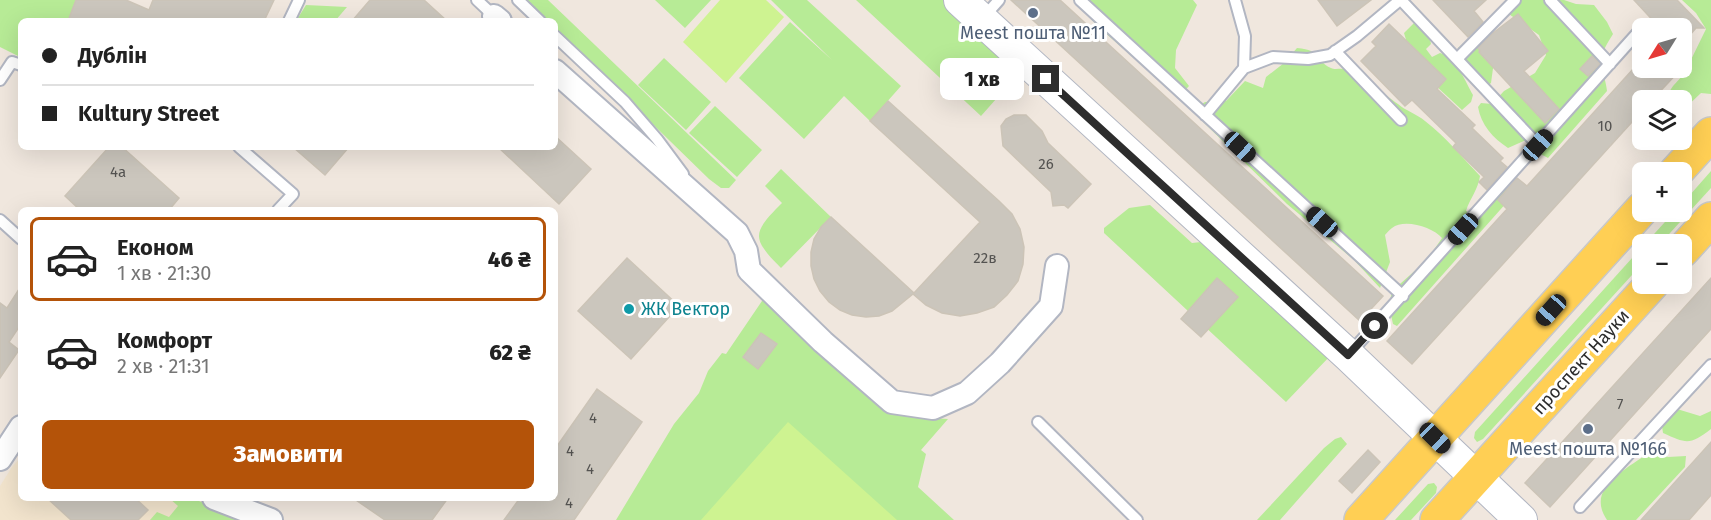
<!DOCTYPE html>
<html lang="uk">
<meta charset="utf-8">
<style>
body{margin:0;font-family:"Fira Sans",sans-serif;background:#f6f6f6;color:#222;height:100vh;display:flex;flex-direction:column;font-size:22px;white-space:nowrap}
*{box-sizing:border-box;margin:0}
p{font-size:20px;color:#767676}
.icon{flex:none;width:33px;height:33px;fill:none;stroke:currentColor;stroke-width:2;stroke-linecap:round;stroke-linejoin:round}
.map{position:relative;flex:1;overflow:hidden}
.details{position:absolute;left:18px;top:207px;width:540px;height:294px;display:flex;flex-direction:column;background:#fff;border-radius:9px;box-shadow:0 6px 24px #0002}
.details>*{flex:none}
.top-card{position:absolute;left:18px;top:18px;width:540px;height:132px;border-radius:9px;box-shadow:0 6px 24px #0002;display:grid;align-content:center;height:132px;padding:0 24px;background:#fff}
.needle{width:39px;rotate:233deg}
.tools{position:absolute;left:1632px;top:18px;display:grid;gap:12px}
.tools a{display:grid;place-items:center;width:60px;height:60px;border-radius:9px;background:#fff;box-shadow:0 6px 24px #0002;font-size:30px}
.end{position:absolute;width:27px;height:27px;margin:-14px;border:8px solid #2d2d2d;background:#fff;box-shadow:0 0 0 3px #fff}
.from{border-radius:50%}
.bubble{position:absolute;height:42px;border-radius:9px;background:#fff;box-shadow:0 6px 24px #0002;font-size:20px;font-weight:800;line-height:42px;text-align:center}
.car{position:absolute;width:18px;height:36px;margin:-18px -9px;border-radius:8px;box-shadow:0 0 4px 2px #0007;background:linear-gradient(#222 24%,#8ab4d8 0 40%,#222 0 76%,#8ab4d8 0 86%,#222 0)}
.top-card b{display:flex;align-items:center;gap:21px;height:57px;font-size:22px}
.top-card b+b{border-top:2px solid #e0e0e0}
.top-card i{width:15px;height:15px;background:#222}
ul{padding:10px 0 0;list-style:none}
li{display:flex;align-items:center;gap:18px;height:84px;margin:0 12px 9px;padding:0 12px;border:3px solid transparent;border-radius:9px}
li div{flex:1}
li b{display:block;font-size:22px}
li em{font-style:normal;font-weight:800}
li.active{border-color:#b45309}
li>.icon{width:54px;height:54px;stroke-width:1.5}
.primary-button{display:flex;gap:12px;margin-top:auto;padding:12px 24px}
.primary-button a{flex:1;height:69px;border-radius:9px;background:#b45309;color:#fff;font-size:24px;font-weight:800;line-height:69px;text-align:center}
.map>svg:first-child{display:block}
.education{fill:#f2e4cd}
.green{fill:#b7eb96}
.pitch{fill:#cef391}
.building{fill:#cbc6bd;stroke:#ccc4b7;stroke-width:1.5}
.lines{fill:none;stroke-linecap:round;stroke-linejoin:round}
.lane-casing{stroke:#b2b6c2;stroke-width:14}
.street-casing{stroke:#b2b6c2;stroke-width:26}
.secondary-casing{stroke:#b2b6c2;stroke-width:34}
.primary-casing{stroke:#c8c8c8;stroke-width:36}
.lane{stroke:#fff;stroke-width:10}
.street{stroke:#fff;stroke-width:22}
.secondary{stroke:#fff;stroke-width:32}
.primary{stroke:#ffcf54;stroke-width:33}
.route{stroke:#2d2d2d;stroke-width:8}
.service-dot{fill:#5c6f8a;stroke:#fff;stroke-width:2}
.culture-dot{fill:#0f9aa8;stroke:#fff;stroke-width:2}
.labels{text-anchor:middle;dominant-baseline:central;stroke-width:6;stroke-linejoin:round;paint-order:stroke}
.number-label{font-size:15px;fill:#545351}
.service-label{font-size:18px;fill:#4e5e75;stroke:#fff}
.culture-label{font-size:18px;fill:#0d838f;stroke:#fff;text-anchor:start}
.street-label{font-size:18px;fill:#2d2d2d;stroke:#fff}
</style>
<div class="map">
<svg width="1711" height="520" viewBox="0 0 1711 520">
<rect width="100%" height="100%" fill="#f0e7de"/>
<path class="education" d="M21 457V498H192L243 520H0V486L12 467Z"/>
<path class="green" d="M0 0H84L72 21H21L20 57 0 47Z
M526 0H548L736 180 729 188H721L709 179 555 29V21H547Z
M655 0H711L685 28Z
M771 0H807L901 86 870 121 844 96 804 139 739 78 790 22 832 60Z
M856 0H944L1005 56 1015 69 1012 81 981 116Z
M1079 0H1193L1197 5 1176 50 1175 68 1189 86 1179 97 1103 31 1092 20Z
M1515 0H1564L1576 4 1594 5 1607 22 1613 34C1608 42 1599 56 1601 66 1603 75 1606 81 1607 91L1548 158 1537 152 1528 139 1508 148C1493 138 1481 125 1478 107L1481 103 1492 104 1504 91 1535 73 1546 55 1539 35 1506 12Z
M1682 0H1711V94L1701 93 1682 111V100H1671L1667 95 1673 86 1684 74 1706 29 1696 13Z
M306 5 347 7 335 21H296Z
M1414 23C1423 28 1430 34 1431 44L1426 49 1432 57 1440 53C1456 57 1465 81 1473 95L1471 102 1462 110 1435 85 1410 53 1404 33Z
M1478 40 1494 61 1491 83 1483 89 1458 64V48L1465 42Z
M1297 48C1323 50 1315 61 1331 68 1335 70 1340 68 1344 69 1359 73 1385 95 1398 104 1406 111 1417 114 1425 121 1446 137 1462 157 1480 176 1478 190 1470 198 1466 211L1470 213 1482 198 1499 184 1509 191 1508 201 1397 326 1393 324 1389 306 1392 291 1427 260 1442 238C1433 227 1404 218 1392 228 1389 230 1387 233 1385 235L1390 262 1380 288 1354 260 1287 204 1192 111 1205 102 1226 101 1245 81 1263 88 1266 77 1284 63Z
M664 58 711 102 686 130 638 85Z
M715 106 762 150 737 177 689 133Z
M781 169 831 217 781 268C751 238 752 233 782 203L765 186Z
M1711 171V188L1660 244H1645L1674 212H1682V204Z
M1150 205 1192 243 1210 241 1331 355 1286 402 1104 233V228L1129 208Z
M1642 247V264L1483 439 1477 442 1474 438 1475 432Z
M766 295 888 406 916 417 948 419 921 450 926 454 918 487 954 520H616L674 424 699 393 708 371 722 353 726 354Z
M1677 409 1700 416 1711 411V429C1690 445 1687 444 1663 433L1662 426Z
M1341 437 1347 444 1280 520H1257L1324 448 1335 439Z
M1648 453H1658L1668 457 1686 456 1685 467 1636 520H1607C1585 488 1626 470 1648 453Z
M1434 483 1437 487 1436 493 1411 520H1395L1428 484Z
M169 498H192L243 520H150L157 512 169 517 178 506Z"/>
<path class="pitch" d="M720 0H766L784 17 726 83 683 42Z
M788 422 897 520H701Z"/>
<path class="building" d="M76 0H126L149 10 153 0H274L264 21H68Z
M370 0H424L447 21H352Z
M1011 0H1060L1383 296 1360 321Z
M1318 0H1371L1337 26Z
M1433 0H1486L1474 11 1483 22 1468 37Z
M1634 0H1677L1704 28H1696L1682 44V28H1660Z
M1518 14 1548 51 1524 71 1559 109 1545 123 1479 52 1480 51 1478 48 1493 33Z
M1389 24 1446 79 1437 89 1475 125 1472 128 1503 158 1500 161 1507 167 1487 190 1479 182 1484 177 1453 147 1456 143 1412 100 1405 106 1361 61 1376 46 1372 42Z
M1592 56 1600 64 1588 76 1580 69Z
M1634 68H1682L1652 100H1642V111L1412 364 1387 341 1507 209 1498 200 1517 178 1527 186Z
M888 101 999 201 1012 214 1020 229 1024 247 1023 264 1018 281 1007 295 994 307 977 313 960 316 942 313 926 305 913 294 892 311 879 316 866 317 852 315 840 310 829 302 820 291 814 279 811 266V252L814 239 821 227 831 217 914 293 980 222 870 121Z
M1014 115H1026L1042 131 1048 143 1091 184 1068 208 1064 205 1053 206 1051 192 1003 146 1001 126 1006 119Z
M555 136 591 169 559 204 498 147H555Z
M109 147H122L179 198 169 210H80L65 196Z
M293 147H349L325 175Z
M627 258 679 306 631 359 578 311Z
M1217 278 1238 297 1201 337 1181 319Z
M1711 278V329L1550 507 1525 483Z
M21 286V324L9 342 19 350 0 378V303L7 308Z
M761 333 777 344 758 369 743 357Z
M597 389 642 422 574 520H504L520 498H555V449Z
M1711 442V495L1689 520H1641Z
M1368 450 1380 462 1352 493 1339 481Z
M47 498H135L148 510 138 520H71Z
M353 498H448L432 520H385Z"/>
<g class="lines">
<defs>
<path id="lane" d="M477 0 494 16
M518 0 540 21
M1080 0 1403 296
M1401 0 1538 145
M1550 0 1610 64
M983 18 999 0
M289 21 299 0
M555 36 625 102 657 139 683 174
M1335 51 1401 120
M1457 59 1515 0
M1244 68 1273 57 1308 59 1330 55 1357 36 1400 0
M0 80 12 62 21 65
M1205 115 1244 68 1245 36 1235 0
M239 147 293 194 278 210
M0 220 21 239
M1350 353 1641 29
M1038 422 1137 520
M1580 507 1711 365"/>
<path id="street" d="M494 16 500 21
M555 71 737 233 746 251 749 270 823 342 892 402 933 408 967 393 1000 363 1051 306 1057 266
M0 459 21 427
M214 498 271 520"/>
<path id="secondary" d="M960 0 1348 355 1521 520"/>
<path id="primary" d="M1676 172 1711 134
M1682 251 1711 219
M1361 520 1642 209
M1437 520 1652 284"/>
</defs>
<use href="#lane" class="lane-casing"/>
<use href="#street" class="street-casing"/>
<use href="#secondary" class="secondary-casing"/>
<use href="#primary" class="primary-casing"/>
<use href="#lane" class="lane"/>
<use href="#street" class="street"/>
<use href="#secondary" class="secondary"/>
<use href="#primary" class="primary"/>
</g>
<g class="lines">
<path class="route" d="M1046 79 1348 355 1375 326"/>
</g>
<g class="service-dot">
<circle cx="1033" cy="13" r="6"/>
<circle cx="1588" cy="429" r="6"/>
</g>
<circle class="culture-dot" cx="629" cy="309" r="6"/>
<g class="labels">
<g class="number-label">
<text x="1605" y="126">10</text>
<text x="1046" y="164">26</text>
<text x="118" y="172">4а</text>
<text x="985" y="258">22в</text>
<text x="1620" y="404">7</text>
<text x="593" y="418">4</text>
<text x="570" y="451">4</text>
<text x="590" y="469">4</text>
<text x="569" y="503">4</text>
</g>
<g class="service-label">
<text x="1033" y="33">Meest пошта №11</text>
<text x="1588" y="449">Meest пошта №166</text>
</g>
<g class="culture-label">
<text x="641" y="309">ЖК Вектор</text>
</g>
<g class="street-label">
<text transform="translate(1581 362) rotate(-48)">проспект Науки</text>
</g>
</g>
</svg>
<div class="tools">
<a><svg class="needle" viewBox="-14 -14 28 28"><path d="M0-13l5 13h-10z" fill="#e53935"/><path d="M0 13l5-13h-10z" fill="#767676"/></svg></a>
<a><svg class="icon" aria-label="layers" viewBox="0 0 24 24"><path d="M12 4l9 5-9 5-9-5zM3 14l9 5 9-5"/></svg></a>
<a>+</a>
<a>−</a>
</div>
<i class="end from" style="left:1375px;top:326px"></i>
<i class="end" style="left:1046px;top:79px"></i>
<div class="bubble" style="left:940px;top:58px;width:84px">1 хв</div>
<i class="car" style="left:1538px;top:145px;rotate:42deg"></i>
<i class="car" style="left:1240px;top:147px;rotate:133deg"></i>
<i class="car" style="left:1322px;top:222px;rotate:312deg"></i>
<i class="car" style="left:1463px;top:229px;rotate:222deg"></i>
<i class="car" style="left:1551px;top:310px;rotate:222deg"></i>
<i class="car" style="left:1435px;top:438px;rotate:134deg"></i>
<div class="top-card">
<b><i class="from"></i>Дублін</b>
<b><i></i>Kultury Street</b>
</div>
<section class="details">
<ul>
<li class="active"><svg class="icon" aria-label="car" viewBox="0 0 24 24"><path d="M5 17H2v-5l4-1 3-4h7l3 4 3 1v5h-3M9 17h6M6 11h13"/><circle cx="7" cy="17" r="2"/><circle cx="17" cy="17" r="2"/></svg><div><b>Економ</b><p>1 хв · 21:30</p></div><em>46 ₴</em></li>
<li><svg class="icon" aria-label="car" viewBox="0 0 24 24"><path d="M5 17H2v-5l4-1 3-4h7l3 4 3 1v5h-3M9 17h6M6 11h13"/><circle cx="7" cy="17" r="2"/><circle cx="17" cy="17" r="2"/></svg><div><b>Комфорт</b><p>2 хв · 21:31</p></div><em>62 ₴</em></li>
</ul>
<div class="primary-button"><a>Замовити</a></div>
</section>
</div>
